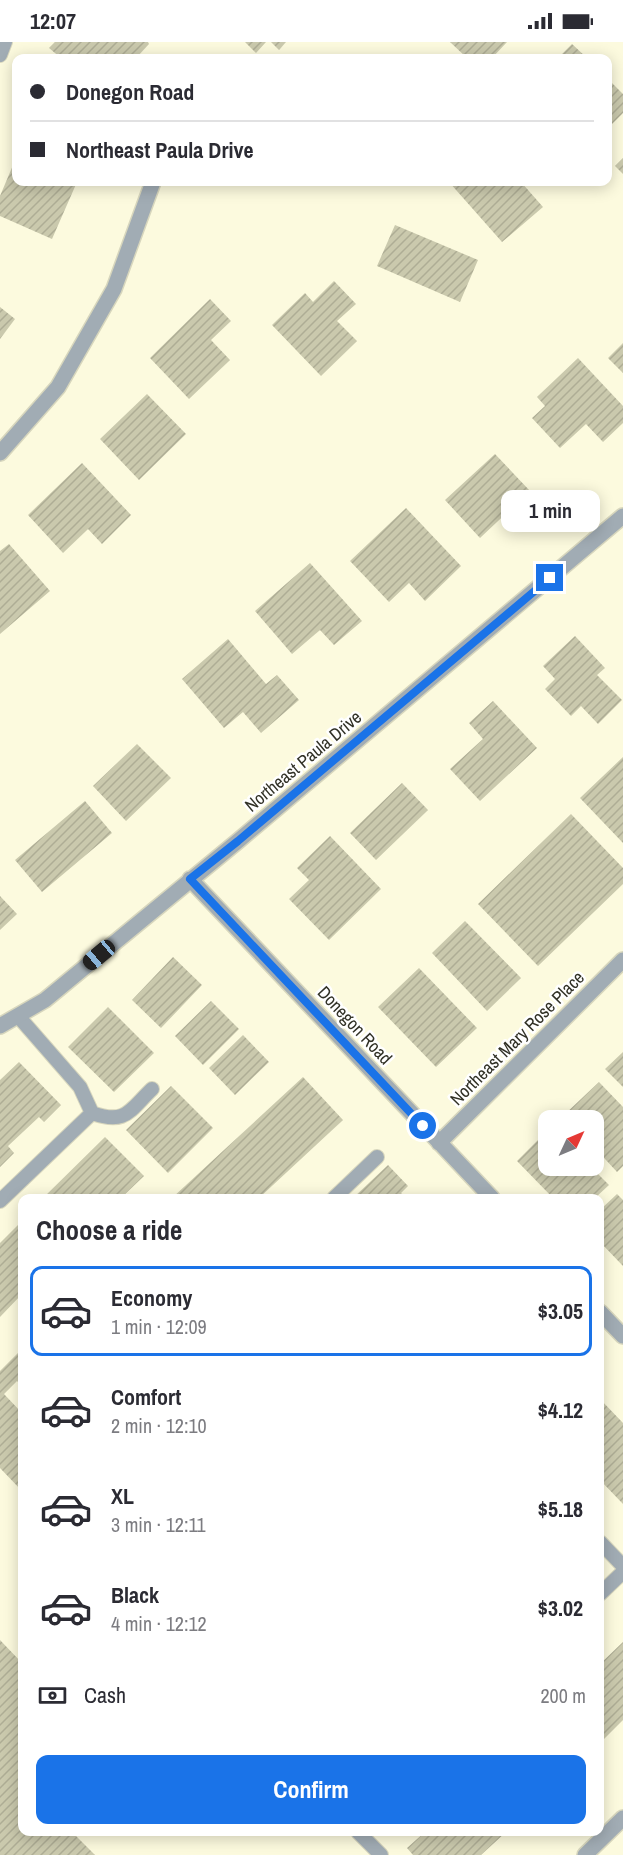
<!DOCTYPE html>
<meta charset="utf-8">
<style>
body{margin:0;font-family:"Archivo Narrow",sans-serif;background:#f2f2f3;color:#2b2b33;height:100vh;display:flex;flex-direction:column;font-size:22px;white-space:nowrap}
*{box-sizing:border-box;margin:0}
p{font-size:20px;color:#7c7c81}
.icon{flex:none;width:33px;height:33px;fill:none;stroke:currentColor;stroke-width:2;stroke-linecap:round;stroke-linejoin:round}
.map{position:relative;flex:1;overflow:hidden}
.sheet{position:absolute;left:18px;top:1152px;width:586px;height:642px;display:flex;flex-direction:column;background:#fff;border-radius:12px;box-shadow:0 3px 15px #0003}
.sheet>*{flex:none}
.banner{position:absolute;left:12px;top:12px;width:600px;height:132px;border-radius:12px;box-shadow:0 3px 15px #0003;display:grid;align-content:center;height:132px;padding:0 18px;background:#fff}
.needle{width:39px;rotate:46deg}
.controls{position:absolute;left:538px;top:1068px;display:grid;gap:12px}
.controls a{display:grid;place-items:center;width:66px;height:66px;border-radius:12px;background:#fff;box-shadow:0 3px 15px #0003;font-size:30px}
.end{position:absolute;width:27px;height:27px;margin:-14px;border:8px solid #1a73e8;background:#fff;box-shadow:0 0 0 3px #fff}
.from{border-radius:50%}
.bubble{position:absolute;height:42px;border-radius:12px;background:#fff;box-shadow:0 3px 15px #0003;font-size:20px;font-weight:800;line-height:42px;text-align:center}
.car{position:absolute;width:18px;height:36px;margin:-18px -9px;border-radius:8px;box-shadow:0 0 4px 2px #0007;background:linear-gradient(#222 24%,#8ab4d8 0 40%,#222 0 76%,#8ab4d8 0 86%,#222 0)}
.banner b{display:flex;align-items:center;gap:21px;height:57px;font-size:22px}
.banner b+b{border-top:2px solid #e1e1e2}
.banner i{width:15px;height:15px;background:#2b2b33}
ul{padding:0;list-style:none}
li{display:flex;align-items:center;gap:18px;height:90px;margin:0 12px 9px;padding:0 6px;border:3px solid transparent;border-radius:12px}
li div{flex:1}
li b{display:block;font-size:22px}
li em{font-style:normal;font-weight:800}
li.selected{border-color:#1a73e8}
li>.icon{width:54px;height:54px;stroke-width:1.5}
h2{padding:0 18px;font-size:27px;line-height:72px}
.pay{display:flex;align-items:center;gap:15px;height:66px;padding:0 18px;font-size:22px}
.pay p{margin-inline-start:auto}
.primary-button{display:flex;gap:12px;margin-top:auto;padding:12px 18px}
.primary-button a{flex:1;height:69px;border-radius:12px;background:#1a73e8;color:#fff;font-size:24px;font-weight:800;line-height:69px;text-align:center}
.status{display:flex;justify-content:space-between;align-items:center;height:42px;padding:0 30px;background:#fff;direction:ltr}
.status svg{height:16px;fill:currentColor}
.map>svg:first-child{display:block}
.building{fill:url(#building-hatch)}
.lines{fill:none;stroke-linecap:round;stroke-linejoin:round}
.lane-casing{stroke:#d7d6bd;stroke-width:16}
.street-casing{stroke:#d7d6bd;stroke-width:18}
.lane{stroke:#a1acb4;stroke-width:14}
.street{stroke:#a1acb4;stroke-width:15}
.route{stroke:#1a73e8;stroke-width:8}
.labels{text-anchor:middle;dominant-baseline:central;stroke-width:5;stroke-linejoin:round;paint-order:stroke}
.street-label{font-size:18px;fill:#313126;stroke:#fff}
</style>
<div class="status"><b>12:07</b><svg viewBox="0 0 49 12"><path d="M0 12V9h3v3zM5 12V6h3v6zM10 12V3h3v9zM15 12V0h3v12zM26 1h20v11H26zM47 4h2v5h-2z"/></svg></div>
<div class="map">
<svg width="623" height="1813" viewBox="0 0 623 1813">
<defs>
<pattern id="building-hatch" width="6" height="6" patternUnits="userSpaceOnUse" patternTransform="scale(1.5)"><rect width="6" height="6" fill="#cac9ad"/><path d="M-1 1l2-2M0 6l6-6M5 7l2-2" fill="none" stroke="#aead95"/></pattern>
</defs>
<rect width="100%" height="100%" fill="#fcfade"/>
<path class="building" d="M55 0H148L149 2 136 16H61L49 6Z
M245 0H266L256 11Z
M271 0H286L279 8Z
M450 0H507L492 16H467Z
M572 2 587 16H558Z
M608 37 623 52V71L608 86Z
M16 116V140H77L52 197 0 174V154Z
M623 116V132L615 124Z
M449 140H513L515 143 521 140 543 165 502 200Z
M395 183 478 218 460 260 377 224Z
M334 239 356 262 337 279 357 299 321 334 272 283 305 251 313 260Z
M210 257 231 279 211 298 230 318 189 357 150 316Z
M0 265 15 277 0 297Z
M623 301V331L608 316Z
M578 316 623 364V381L603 400 586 382 560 406 532 376 545 364 537 355Z
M147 352 186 392 139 438 100 397Z
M495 412 530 449 480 496 445 458Z
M82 421 131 473 102 502 88 487 63 511 28 473Z
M406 466 461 524 425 559 409 541 389 560 350 519Z
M9 502 50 549 0 592V509Z
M310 521 362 579 334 603 320 588 292 612 255 569Z
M575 594 605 626 597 633 622 658 598 682 581 664 571 674 545 647 555 637 543 624Z
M228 597 266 642 277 633 299 658 261 691 243 670 224 686 182 637Z
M493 659 537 706 480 759 450 727 483 697 469 681Z
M137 702 171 736 126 779 93 744Z
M623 715V801L580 756Z
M402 741 428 768 376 818 350 791Z
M85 759 112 791 42 850 15 818Z
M571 772 623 826V842L538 924 478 862Z
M330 794 381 847 329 898 289 857 309 838 297 826Z
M0 854 17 872 0 888Z
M465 879 521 936 487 969 432 911Z
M173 915 202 943 161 986 132 958Z
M419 926 477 986 436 1025 378 965Z
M211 959 239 987 203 1023 175 994Z
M108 965 154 1011 114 1050 68 1005Z
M243 993 269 1020 235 1053 209 1026Z
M623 1010V1045L605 1027Z
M19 1020 61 1063 44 1080 39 1075 8 1104 14 1111 0 1125V1038Z
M303 1035 343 1078 259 1156H172Z
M599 1040 623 1065V1124L617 1130 594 1105V1078H568L563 1074Z
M171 1044 213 1086 168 1131 126 1088Z
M549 1087V1124H590L609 1143 595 1156H553L517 1119Z
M105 1095 144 1134 121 1156H43Z
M388 1123 408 1144 401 1151 406 1156H353Z
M617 1152 623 1158V1224L600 1200V1168Z
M22 1179V1252L0 1275V1201Z
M22 1307V1344L17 1339 4 1352 22 1371V1449L0 1426V1329Z
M600 1357 623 1381V1462L600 1438Z
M0 1598 22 1621V1790H72L95 1813H0Z
M623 1600V1678L600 1701V1622Z
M425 1790H506L481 1813H413L407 1806Z"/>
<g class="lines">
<defs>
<path id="lane" d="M0 13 5 0
M92 1071C126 1083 129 1069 152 1047
M334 1156 377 1115
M0 1159 92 1071 80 1045 18 974
M600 1500 623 1524
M600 1552 623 1530
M358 1790 381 1813"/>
<path id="street" d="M0 411 58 345 114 247 153 140
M190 837 492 1156
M0 984 45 958 238 799 623 474
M439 1101 623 918
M600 1270 623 1294
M585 1813 623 1776"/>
</defs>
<use href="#lane" class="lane-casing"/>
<use href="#street" class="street-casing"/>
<use href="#lane" class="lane"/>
<use href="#street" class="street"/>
</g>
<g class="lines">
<path class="route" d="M423 1084 190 837 238 799 550 536"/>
</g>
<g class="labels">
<g class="street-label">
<text transform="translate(303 719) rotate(-40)">Northeast Paula Drive</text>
<text transform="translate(355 983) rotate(47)">Donegon Road</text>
<text transform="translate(517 996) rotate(-45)">Northeast Mary Rose Place</text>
</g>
</g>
</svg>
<div class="controls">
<a><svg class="needle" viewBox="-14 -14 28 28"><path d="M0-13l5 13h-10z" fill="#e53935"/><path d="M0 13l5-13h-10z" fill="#7c7c81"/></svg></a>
</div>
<i class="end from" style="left:423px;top:1084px"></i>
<i class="end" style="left:550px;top:536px"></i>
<div class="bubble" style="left:501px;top:448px;width:99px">1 min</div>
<i class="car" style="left:99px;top:913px;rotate:230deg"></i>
<div class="banner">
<b><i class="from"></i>Donegon Road</b>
<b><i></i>Northeast Paula Drive</b>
</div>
<section class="sheet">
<h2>Choose a ride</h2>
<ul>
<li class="selected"><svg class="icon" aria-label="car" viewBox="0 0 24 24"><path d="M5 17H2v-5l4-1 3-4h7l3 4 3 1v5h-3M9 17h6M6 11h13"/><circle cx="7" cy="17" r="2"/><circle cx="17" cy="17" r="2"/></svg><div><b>Economy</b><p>1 min · 12:09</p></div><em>$3.05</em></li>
<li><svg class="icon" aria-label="car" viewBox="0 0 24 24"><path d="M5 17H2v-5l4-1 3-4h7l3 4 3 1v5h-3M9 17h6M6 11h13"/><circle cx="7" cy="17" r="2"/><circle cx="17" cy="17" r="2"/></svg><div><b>Comfort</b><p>2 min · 12:10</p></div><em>$4.12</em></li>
<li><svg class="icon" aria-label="car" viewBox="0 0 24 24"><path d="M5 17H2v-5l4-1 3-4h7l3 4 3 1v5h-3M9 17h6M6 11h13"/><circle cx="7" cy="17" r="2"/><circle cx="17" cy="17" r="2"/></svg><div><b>XL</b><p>3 min · 12:11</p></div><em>$5.18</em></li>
<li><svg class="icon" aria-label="car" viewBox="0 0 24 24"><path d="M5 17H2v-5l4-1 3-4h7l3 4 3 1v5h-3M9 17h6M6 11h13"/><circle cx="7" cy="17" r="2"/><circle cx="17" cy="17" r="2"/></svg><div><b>Black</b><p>4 min · 12:12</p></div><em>$3.02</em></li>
</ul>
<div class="pay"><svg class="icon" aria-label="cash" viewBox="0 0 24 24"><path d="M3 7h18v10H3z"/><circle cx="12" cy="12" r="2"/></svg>Cash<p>200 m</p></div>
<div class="primary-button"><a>Confirm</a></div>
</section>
</div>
